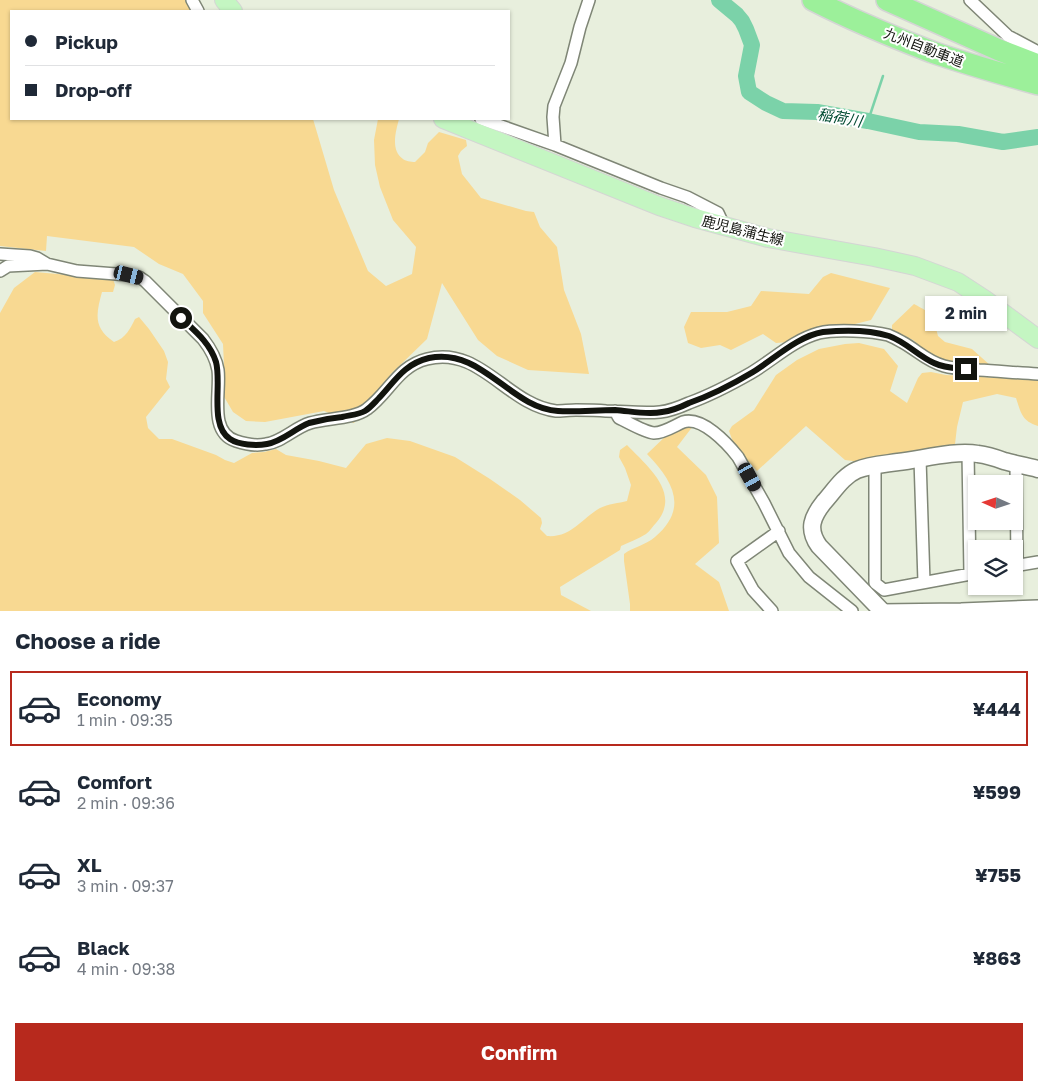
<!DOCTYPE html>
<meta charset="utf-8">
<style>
body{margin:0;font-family:"Golos Text","Noto Sans JP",sans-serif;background:#f2f2f3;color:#1f2937;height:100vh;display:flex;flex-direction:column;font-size:19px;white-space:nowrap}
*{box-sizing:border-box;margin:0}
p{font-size:16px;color:#747a83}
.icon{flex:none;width:28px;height:28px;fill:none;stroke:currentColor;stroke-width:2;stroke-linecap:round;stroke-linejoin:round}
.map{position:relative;height:611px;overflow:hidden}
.details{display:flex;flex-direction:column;background:#fff;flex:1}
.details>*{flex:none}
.top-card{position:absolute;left:10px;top:10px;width:500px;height:110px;border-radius:0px;box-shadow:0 1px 4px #0004;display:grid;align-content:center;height:110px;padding:0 15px;background:#fff}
.needle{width:32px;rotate:273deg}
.controls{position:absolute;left:968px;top:475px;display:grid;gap:10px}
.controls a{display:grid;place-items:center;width:55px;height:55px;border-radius:0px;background:#fff;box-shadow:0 1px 4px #0004;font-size:25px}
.end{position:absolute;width:22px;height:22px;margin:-11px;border:6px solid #12140e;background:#fff;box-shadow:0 0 0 2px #fff}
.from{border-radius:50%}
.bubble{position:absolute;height:35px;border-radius:0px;background:#fff;box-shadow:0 1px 4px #0004;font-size:16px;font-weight:700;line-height:35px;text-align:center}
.car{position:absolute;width:15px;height:30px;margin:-15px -8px;border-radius:6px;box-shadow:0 0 4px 1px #0007;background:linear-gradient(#222 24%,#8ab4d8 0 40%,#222 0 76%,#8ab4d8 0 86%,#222 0)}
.top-card b{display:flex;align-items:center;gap:18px;height:48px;font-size:19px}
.top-card b+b{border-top:1px solid #e0e1e3}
.top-card i{width:12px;height:12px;background:#1f2937}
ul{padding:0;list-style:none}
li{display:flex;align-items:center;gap:15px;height:75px;margin:0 10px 8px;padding:0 5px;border:2px solid transparent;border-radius:0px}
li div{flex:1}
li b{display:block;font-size:19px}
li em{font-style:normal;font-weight:700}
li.active{border-color:#b7291d}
li>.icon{width:45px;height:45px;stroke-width:1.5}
h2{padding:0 15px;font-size:22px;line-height:60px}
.cta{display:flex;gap:10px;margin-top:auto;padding:10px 15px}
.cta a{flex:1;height:58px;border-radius:0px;background:#b7291d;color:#fff;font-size:20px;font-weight:700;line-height:58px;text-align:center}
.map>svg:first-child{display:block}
.green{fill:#f8d992}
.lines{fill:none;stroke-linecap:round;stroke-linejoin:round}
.stream{stroke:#7bd2a9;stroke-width:2.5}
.river{stroke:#7bd2a9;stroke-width:16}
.street-casing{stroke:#7f8676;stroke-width:14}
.secondary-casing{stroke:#7f8676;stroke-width:19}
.primary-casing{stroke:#d4d5d4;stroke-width:20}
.highway-casing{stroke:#d4d5d4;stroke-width:24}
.street{stroke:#fff;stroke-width:11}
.secondary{stroke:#fff;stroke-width:16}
.primary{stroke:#c4f6c2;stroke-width:18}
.highway{stroke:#9cf09a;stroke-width:21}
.route{stroke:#12140e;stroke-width:6}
.labels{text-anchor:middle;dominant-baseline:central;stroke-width:4;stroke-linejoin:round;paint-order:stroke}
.street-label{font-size:14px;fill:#12140e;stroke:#fff}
.water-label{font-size:15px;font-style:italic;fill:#004b32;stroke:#fff}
</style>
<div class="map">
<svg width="1038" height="611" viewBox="0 0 1038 611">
<rect width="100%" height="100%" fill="#e8efdd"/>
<path class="green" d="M0 0H196L202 11H11V119H313L334 190 368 271 386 286 412 274 416 247 393 220 380 187 375 165 374 140 378 119H399C396 131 390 150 403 159 405 161 411 162 415 162L425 152 428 143 439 132 466 140 467 146 461 151 458 156 462 174 481 198 526 211 534 212 540 227 557 247 564 290 581 334 589 374 528 370 497 356 478 340 442 283 427 339 391 374 354 423 324 411 265 422 246 421 233 412 223 395 224 365 223 344 203 313V301L183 274 159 264 134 247 47 236 46 251 0 246Z
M35 272 113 279 115 285 113 292H102C96 314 93 328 114 342 126 338 130 329 135 319L139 317 149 329 164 351 168 362 166 379 170 387 146 417 148 428 159 439H172L216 455 225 460 234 463 252 453 264 452 276 449 286 455 319 461 346 468 366 444 387 438 410 441 455 457 490 479 520 500 541 518 542 523 540 529 547 536C571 538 581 519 600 508 608 504 619 503 627 501L631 485 625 468 619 457 620 450 627 445C647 466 682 493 656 523 653 526 650 531 646 534 638 539 629 542 621 546L620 550 560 587 561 595 591 611H0V313L14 288Z
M831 273 890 288 871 320 855 324 830 326 809 330 788 342 776 343 763 334 731 350 720 345 701 348 688 343 684 327 691 312H727L751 306 761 291 809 294 823 277Z
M914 304C933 314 933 315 938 336L945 342 972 349 991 366 945 362 930 355 913 340 892 330V325Z
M859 343 884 349 898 366 890 391 907 403 918 378 922 373 931 372 946 375 1038 380V426C1022 421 1021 413 1016 398L997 394 963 402 957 427 955 444 948 449 861 462 845 460 806 426 757 471 734 445 729 431 732 426 754 410 776 375 797 360 819 349 845 344Z
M681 426H693L677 447 706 475 717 497 719 543 695 564 719 582 729 611H630V604L624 561V554C633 547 646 545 655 537 689 508 673 481 647 454L669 433Z"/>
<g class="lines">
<path class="stream" d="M868 121 883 76"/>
<path class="river" d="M719 0 737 15 742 21 746 29 752 45 746 76 749 92 766 103 783 111 817 112 868 121 919 132 958 134 1003 142 1038 137"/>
<defs>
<path id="street" d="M192 0 198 11
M970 0 1008 36 1038 52
M481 119 555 145 553 117 554 106 571 63 580 27 589 0
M555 145 661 188 687 197 718 213 724 226
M0 254 30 256 37 258 47 264
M0 271 8 266 47 264 77 271 129 275 139 277 145 281 203 339C210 348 216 358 218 370 221 392 208 432 236 441 245 444 257 446 266 444 282 442 294 428 310 423 327 418 354 419 367 409 389 393 398 366 427 359 480 345 507 405 556 411 562 411 570 410 576 410 586 410 596 410 606 411 624 411 642 414 660 412 670 411 680 407 689 403 711 395 730 385 751 373 773 360 793 340 819 333 836 329 872 331 888 335 893 337 897 339 902 342 917 350 926 361 944 366 955 369 967 369 979 370 998 371 1018 373 1038 374
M615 411 619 418C628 422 644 432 654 433 664 433 674 426 683 422 702 416 727 443 738 457L764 503 789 553 809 577 852 611
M968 453 970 574
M920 459 924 582
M1016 464 1017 565
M875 466V583L884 590 976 573
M1014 566 1038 562
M880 610 961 609 1038 606
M772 611 753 590 737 561 779 531"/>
<path id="secondary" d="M882 611 819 546C807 529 812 517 824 502 834 491 843 476 857 470 869 465 885 464 898 462 923 459 955 450 978 454 987 455 996 458 1004 461 1015 464 1027 466 1038 469"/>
<path id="primary" d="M224 0 233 11
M443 119 659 206 695 218 768 238 874 257 915 266 958 282 984 299 1038 339"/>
<path id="highway" d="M813 0C850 19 893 37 932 52 967 64 1002 74 1038 84
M887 0 999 50 1038 65"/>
</defs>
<use href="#street" class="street-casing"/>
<use href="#secondary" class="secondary-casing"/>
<use href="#primary" class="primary-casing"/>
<use href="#highway" class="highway-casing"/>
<use href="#street" class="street"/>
<use href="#secondary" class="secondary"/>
<use href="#primary" class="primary"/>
<use href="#highway" class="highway"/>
</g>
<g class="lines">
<path class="route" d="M181 318C195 331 210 343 216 362 222 384 209 425 230 439 239 445 256 446 267 444 283 441 294 429 309 423 320 420 331 418 342 417 349 415 358 415 365 411 370 408 374 403 379 398 395 381 404 364 429 358 482 347 510 408 558 411 577 412 596 410 615 410 630 411 647 415 662 412 671 411 681 407 689 403 712 395 733 384 753 372 774 359 798 336 823 332 843 330 870 330 889 336 906 342 918 356 934 363 944 368 955 368 966 369"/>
</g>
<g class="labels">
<g class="street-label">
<text transform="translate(924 47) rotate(21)">九州自動車道</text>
<text transform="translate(743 230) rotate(14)">鹿児島蒲生線</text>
</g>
<g class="water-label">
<text transform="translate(840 117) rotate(10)">稲荷川</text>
</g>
</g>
</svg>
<div class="controls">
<a><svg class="needle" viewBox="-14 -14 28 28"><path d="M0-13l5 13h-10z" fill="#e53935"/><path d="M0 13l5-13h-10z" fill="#747a83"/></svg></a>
<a><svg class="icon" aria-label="layers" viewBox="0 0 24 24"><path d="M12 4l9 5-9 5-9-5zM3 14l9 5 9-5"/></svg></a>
</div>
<i class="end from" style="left:181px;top:318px"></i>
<i class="end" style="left:966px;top:369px"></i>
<div class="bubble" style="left:925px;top:296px;width:82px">2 min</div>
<i class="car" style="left:129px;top:275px;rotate:104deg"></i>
<i class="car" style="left:750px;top:477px;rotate:151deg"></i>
<div class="top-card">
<b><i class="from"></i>Pickup</b>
<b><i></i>Drop-off</b>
</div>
</div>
<section class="details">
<h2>Choose a ride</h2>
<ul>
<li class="active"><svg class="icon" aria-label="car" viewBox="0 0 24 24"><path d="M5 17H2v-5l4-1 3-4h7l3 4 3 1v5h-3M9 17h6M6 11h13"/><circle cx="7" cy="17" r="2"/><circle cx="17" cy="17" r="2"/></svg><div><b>Economy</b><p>1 min · 09:35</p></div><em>¥444</em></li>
<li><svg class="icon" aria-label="car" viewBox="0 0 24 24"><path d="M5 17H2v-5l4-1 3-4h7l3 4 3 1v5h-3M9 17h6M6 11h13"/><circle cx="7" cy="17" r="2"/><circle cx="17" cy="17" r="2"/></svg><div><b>Comfort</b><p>2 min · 09:36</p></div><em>¥599</em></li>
<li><svg class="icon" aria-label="car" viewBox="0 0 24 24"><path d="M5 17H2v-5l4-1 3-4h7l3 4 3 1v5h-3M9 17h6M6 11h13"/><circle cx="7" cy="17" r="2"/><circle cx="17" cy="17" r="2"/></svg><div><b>XL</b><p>3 min · 09:37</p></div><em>¥755</em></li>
<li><svg class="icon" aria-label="car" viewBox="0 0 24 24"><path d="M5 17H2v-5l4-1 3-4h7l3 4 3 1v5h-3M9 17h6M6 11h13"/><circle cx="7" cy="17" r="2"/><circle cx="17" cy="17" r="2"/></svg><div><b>Black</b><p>4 min · 09:38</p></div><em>¥863</em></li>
</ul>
<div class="cta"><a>Confirm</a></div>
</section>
